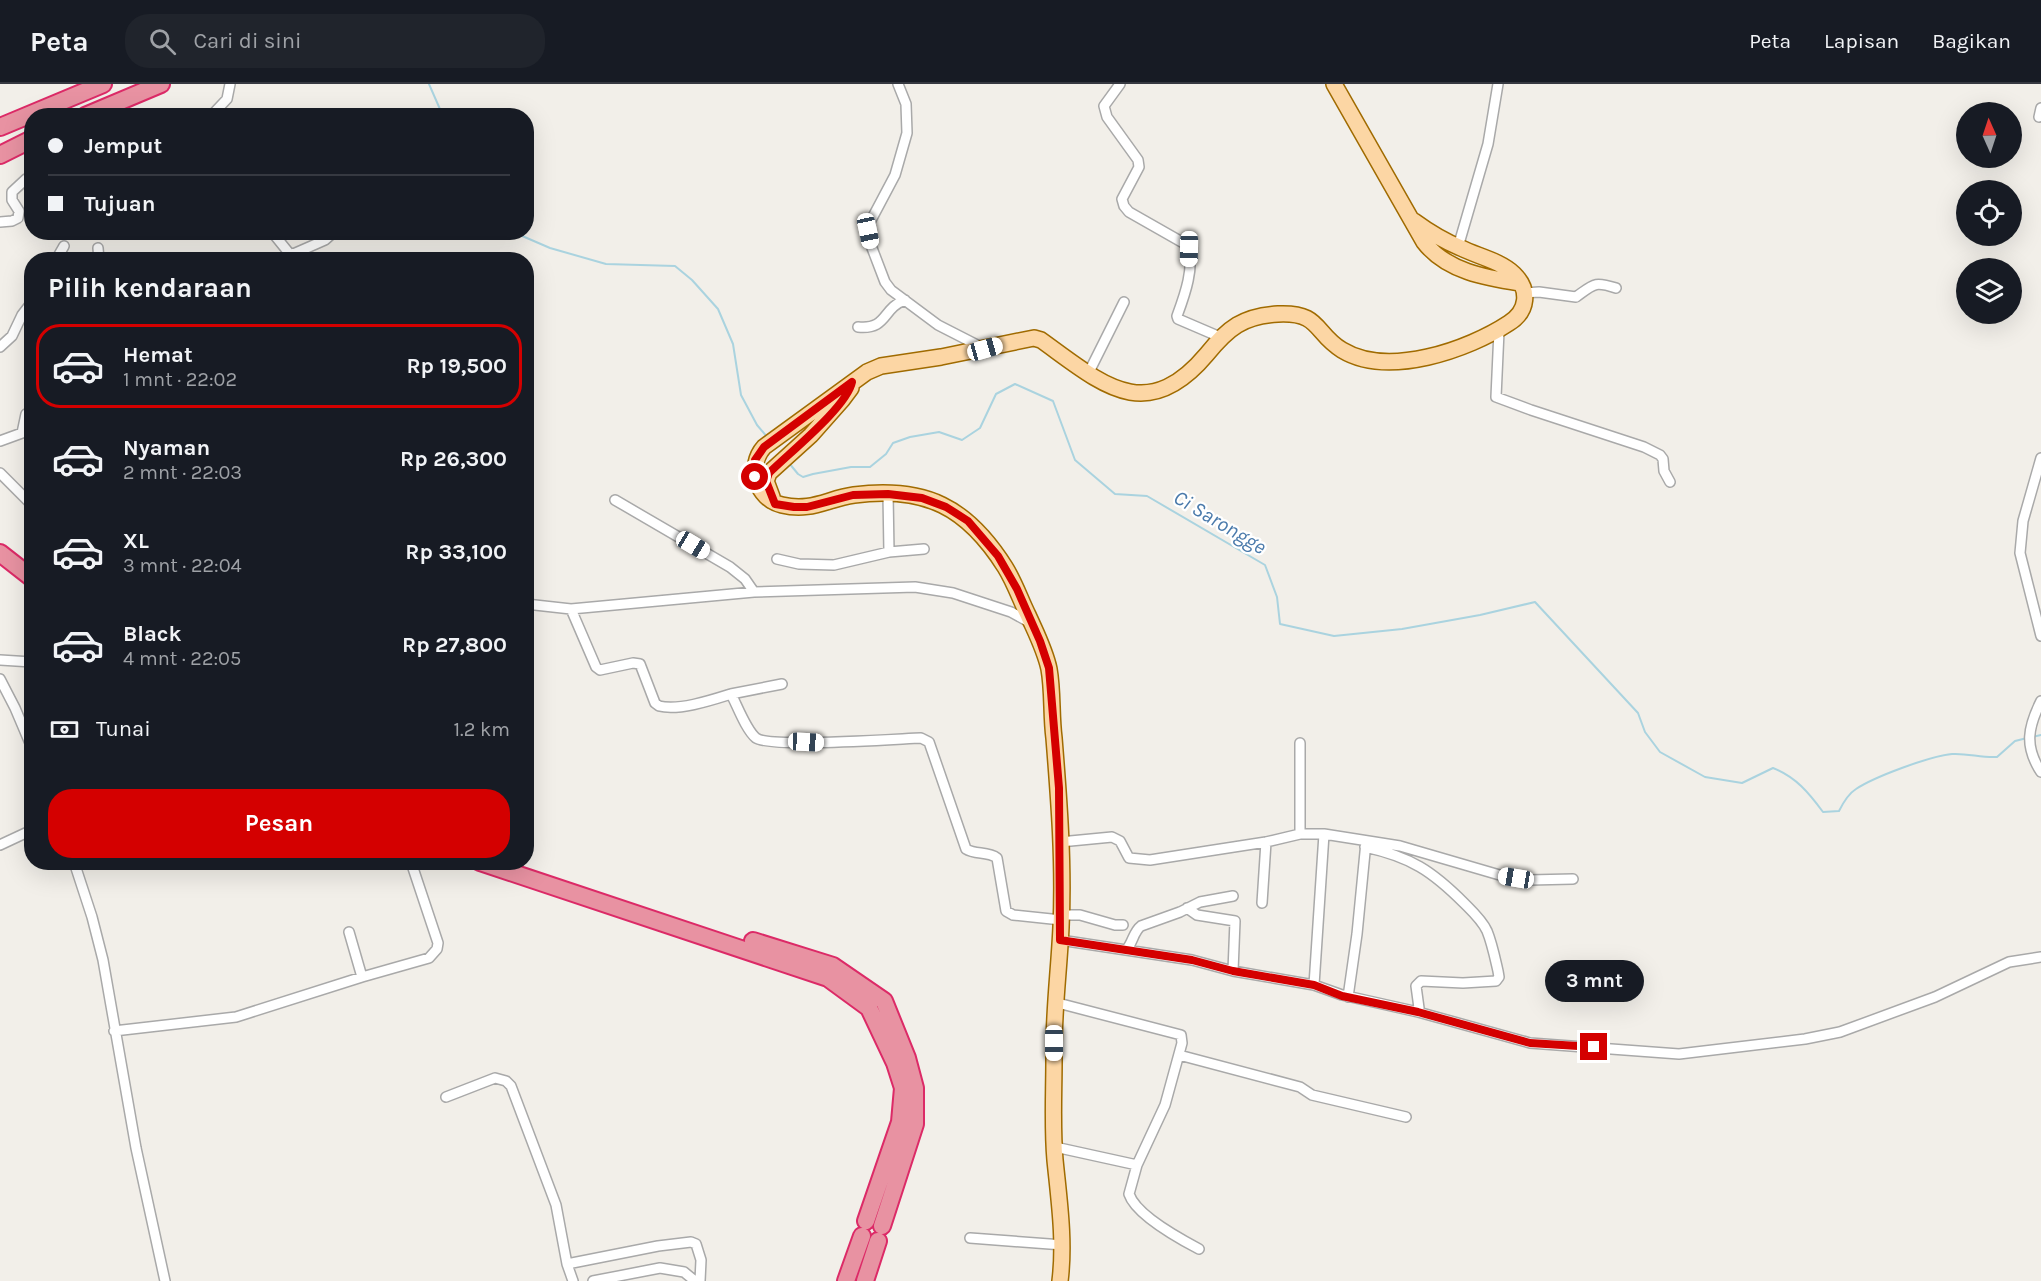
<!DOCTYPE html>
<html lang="id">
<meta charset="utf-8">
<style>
body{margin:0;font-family:Karla,sans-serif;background:#20242c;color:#f1f3f6;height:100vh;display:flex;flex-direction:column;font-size:22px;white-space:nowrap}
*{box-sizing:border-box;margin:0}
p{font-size:20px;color:#9ea1a6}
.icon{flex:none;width:33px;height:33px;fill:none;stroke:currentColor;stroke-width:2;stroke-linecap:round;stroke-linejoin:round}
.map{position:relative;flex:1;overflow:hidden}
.details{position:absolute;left:24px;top:168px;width:510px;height:618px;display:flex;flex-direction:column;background:#171b24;border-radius:24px;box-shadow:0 6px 24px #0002}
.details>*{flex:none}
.banner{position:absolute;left:24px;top:24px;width:510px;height:132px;border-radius:24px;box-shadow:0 6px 24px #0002;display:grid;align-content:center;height:132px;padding:0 24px;background:#171b24}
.needle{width:39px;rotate:357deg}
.tools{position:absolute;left:1956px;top:18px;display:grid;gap:12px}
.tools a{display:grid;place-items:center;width:66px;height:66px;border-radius:50%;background:#171b24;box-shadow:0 6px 24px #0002;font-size:30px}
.end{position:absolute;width:27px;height:27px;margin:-14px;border:8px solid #d40000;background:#fff;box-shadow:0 0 0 3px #fff}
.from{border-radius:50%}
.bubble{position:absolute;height:42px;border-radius:21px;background:#171b24;box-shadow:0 6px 24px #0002;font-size:20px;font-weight:700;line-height:42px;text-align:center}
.car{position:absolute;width:18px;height:36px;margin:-18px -9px;border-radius:8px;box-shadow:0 0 4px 2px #0007;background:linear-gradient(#fff 24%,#345 0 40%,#fff 0 76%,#345 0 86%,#fff 0)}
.banner b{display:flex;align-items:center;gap:21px;height:57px;font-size:22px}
.banner b+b{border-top:2px solid #363941}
.banner i{width:15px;height:15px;background:#f1f3f6}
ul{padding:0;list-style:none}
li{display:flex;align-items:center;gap:18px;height:84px;margin:0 12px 9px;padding:0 12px;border:3px solid transparent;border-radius:24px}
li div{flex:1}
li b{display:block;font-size:22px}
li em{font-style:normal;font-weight:700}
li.current{border-color:#d40000}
li>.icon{width:54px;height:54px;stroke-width:1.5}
h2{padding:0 24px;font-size:27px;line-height:72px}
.pay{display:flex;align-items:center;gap:15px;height:66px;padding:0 24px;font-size:22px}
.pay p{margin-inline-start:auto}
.button{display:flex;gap:12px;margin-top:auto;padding:12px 24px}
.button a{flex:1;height:69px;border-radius:24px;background:#d40000;color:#fff;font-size:24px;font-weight:700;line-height:69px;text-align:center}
header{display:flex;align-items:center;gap:36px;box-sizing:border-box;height:84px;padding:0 30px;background:#171b24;border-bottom:2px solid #363941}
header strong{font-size:28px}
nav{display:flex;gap:33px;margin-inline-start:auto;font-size:21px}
.search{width:420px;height:54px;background:#20242c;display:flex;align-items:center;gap:15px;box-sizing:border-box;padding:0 21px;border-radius:24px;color:#9ea1a6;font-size:22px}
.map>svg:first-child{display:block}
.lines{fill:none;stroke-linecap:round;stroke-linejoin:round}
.stream{stroke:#aad3df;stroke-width:2}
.minor-casing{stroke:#a9a9a9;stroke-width:12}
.primary-casing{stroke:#a06b00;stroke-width:18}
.motorway-casing{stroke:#dc2a67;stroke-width:20}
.minor{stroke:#fff;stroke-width:9}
.primary{stroke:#fcd6a4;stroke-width:15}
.motorway{stroke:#e892a2;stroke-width:16}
.route{stroke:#d40000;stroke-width:8}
.labels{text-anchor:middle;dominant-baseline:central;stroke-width:4.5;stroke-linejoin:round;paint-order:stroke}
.water-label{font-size:21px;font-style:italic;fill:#4a7aab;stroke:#fff}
</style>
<header>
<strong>Peta</strong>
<div class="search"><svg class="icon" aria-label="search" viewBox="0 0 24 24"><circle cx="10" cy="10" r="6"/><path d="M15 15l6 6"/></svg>Cari di sini</div>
<nav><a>Peta</a><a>Lapisan</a><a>Bagikan</a></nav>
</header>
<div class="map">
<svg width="2041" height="1197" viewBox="0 0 2041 1197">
<rect width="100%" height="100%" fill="#f2efe9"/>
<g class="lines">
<path class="stream" d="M429 0 443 32
M513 148 550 164 606 180 675 182 692 196 718 225 733 260 741 311 757 341 768 354
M789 379 798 390 803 393 813 390 851 383H870L886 370 893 359 910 353 939 348 962 356 980 344 996 310 1015 300 1053 317 1075 376 1115 410 1147 412 1265 481 1277 513 1280 540 1334 552 1402 545 1480 531 1535 518 1638 629 1645 648 1660 668 1705 693 1742 699 1773 684C1796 693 1809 709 1823 728L1839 727C1843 719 1848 710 1856 705 1874 693 1930 672 1952 670 1968 669 1981 674 1997 673L2015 657 2027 654
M2032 653 2041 651"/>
<defs>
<path id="minor" d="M898 0 906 20 907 49 895 91 868 142 872 164 885 198 891 206 938 241 983 264
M1120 0 1104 22 1107 33 1138 76 1139 83 1122 115 1124 122 1129 128 1187 161C1196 181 1184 213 1177 232L1178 235 1220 253
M211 32 227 15 230 0
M2039 33 2041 24
M0 138 12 137 18 134 19 127 12 116V108L26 95 32 93
M272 148 289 169 293 170 325 156 334 148
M235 149 236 148
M1458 163 1488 60 1498 0
M98 164 99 176
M56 176 64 162
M1524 209 1539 208 1576 213C1594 200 1594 197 1616 204
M858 243C888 246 882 224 905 216
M1499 247 1496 313 1531 326 1644 363 1660 371 1663 375 1664 387 1670 398
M0 263 12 252 22 231 32 218
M1088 290 1124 218
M0 357 22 349 26 330
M2041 374 2023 437 2020 469 2041 552
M0 389 32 421
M888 410 889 468
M615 416 730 483 745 495 754 508
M777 475 799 480 834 481 889 468 924 465
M526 520 571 525 754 508 915 503 953 509 1011 528 1031 539
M571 525 596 583 600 586 633 579 640 580 655 619 659 622C679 627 712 616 731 610 737 621 746 646 756 654 769 664 896 655 921 654L929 658 966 765C975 771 988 767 997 774L1006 827 1013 831 1061 836
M0 576 32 578
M0 595 15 624 32 664
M731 610 782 600
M2041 617C2028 643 2024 662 2041 688
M1300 750V659
M1060 758 1112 753 1120 757 1129 774 1150 776 1266 758 1300 750H1324L1400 762 1503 792 1529 796 1573 795
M0 761 32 746
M1365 763C1411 773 1432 787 1464 819 1472 827 1482 836 1487 847 1492 859 1495 874 1498 887L1499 893 1496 897 1463 899 1421 897 1416 902 1419 924 1418 928
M74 778 92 833 103 876 136 1064 165 1197
M380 778 411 780
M1262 819 1266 758
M1187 824 1197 831 1235 837 1233 887
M1061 831H1080L1115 841H1123
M349 848 362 893
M1060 856 1192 876 1233 887 1314 901 1342 911 1418 928 1530 959 1679 970 1805 955 1840 948 1935 913 2009 878 2041 873
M1126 866C1133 859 1133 848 1141 842L1180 828 1200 818 1233 812
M1314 901 1324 750
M1348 913 1357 850 1366 758
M1054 918 1181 951 1182 959 1165 1021 1137 1081 1129 1110C1136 1131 1180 1155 1199 1165
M114 947 236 933 362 893 429 874 437 865 438 859 411 778
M1179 971 1300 1003 1312 1011 1406 1033
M446 1013 495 994 506 997 511 1002 556 1121 567 1180
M1055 1063 1137 1081
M970 1154 1063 1161
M573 1197 567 1180 658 1162 691 1158 696 1160 701 1176 700 1197
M593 1197 660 1184 684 1188 695 1197"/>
<path id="primary" d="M1334 0 1424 158C1446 187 1486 194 1520 199
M772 413 766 397 769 389 811 351 842 316 851 304
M1060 1197C1065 1157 1059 1116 1055 1076 1052 1043 1054 1009 1054 975 1053 931 1059 888 1061 843 1064 780 1059 716 1054 654 1051 631 1053 607 1049 585 1045 566 1036 549 1028 531 1020 515 1015 499 1005 483 967 423 926 402 854 411 827 415 811 428 782 421 756 415 747 382 764 363L867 288 881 282 941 273 1034 254 1041 256C1101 299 1146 343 1207 270 1228 244 1243 232 1278 230 1321 228 1314 249 1342 266 1388 294 1468 266 1509 239 1528 227 1530 206 1514 190 1501 177 1477 172 1461 164 1444 157 1429 148 1414 137"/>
<path id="motorway" d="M85 32 161 0
M0 43 103 0
M0 71 32 55
M0 469 32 494
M480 778 828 894 869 924 895 979 903 1004 900 1038 866 1137
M753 857 833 882 884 917 907 974 915 1004V1040L882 1142
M846 1197 862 1152
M865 1197 878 1157"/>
</defs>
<use href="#minor" class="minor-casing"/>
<use href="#primary" class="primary-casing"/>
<use href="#motorway" class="motorway-casing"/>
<use href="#minor" class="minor"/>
<use href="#primary" class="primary"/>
<use href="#motorway" class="motorway"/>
</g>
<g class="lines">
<path class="route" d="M755 393V376L764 363 852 298C847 323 789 369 769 389L766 397 775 420 794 423H807L853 411 888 410 922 414 946 423 968 437 998 472 1017 505 1040 557 1049 584 1059 704 1060 856 1192 876 1233 887 1314 901 1342 912 1418 928 1530 959 1594 963"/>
</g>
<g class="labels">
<g class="water-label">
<text transform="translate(1220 438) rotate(31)">Ci Sarongge</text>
</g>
</g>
</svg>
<div class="tools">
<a><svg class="needle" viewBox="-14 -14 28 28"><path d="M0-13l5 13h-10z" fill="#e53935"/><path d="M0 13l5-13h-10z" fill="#9ea1a6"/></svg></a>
<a><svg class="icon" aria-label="locate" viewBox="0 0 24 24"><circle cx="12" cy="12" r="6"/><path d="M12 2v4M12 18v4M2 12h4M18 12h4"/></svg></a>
<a><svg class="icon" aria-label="layers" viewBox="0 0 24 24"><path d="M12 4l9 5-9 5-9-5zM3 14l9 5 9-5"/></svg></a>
</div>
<i class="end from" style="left:755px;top:393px"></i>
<i class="end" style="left:1594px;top:963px"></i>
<div class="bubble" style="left:1545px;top:876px;width:99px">3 mnt</div>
<i class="car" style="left:868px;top:147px;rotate:168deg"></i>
<i class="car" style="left:1189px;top:165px;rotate:181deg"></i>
<i class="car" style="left:985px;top:265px;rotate:74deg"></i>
<i class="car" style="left:693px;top:461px;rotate:121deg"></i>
<i class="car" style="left:806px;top:658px;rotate:93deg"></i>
<i class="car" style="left:1516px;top:794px;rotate:279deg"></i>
<i class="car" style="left:1054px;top:959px;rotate:180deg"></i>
<div class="banner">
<b><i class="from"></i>Jemput</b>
<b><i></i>Tujuan</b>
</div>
<section class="details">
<h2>Pilih kendaraan</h2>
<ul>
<li class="current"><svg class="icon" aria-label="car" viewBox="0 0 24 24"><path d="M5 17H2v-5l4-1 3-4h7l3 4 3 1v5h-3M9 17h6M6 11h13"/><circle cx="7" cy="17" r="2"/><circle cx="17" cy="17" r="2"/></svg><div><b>Hemat</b><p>1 mnt · 22:02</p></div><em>Rp 19,500</em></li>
<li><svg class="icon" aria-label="car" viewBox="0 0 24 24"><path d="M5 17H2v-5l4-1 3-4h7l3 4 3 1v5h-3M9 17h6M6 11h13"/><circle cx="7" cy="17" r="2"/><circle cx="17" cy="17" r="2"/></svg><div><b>Nyaman</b><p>2 mnt · 22:03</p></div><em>Rp 26,300</em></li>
<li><svg class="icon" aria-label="car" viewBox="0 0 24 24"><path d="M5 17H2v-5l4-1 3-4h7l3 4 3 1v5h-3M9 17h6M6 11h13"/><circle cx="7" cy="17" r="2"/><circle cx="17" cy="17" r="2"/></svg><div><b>XL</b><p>3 mnt · 22:04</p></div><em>Rp 33,100</em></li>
<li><svg class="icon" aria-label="car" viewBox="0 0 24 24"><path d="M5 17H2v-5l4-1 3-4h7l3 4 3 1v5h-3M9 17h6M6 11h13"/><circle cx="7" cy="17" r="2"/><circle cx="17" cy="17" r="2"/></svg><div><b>Black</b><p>4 mnt · 22:05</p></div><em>Rp 27,800</em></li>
</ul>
<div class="pay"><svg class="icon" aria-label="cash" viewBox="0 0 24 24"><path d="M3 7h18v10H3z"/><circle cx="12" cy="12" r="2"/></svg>Tunai<p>1.2 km</p></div>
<div class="button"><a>Pesan</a></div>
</section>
</div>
